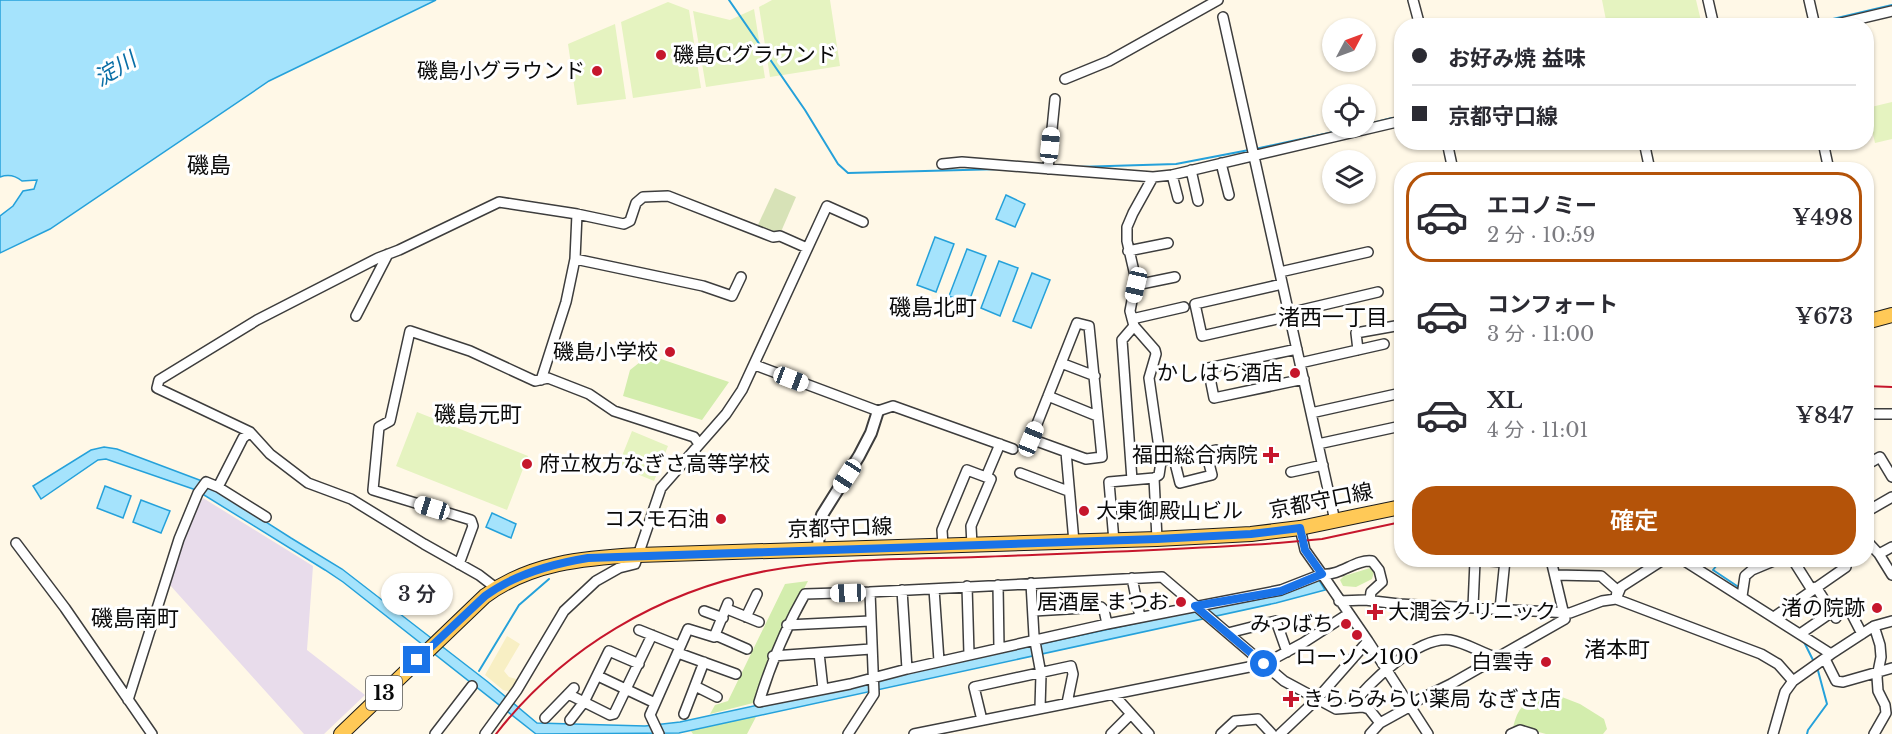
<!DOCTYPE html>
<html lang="ja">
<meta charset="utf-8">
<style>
body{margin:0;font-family:"Libre Baskerville","Noto Sans JP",serif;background:#f7f7f7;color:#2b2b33;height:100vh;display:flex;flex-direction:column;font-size:22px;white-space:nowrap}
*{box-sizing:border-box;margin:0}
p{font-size:20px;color:#7c7c81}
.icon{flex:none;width:33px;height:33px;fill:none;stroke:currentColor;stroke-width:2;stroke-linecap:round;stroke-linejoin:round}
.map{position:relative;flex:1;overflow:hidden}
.side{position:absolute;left:1394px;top:162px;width:480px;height:405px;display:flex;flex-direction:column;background:#fff;border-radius:24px;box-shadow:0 2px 4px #0004}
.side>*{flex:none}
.top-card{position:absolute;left:1394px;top:18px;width:480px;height:132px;border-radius:24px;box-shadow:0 2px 4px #0004;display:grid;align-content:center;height:132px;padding:0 18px;background:#fff}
.needle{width:39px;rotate:49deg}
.fabs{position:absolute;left:1322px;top:18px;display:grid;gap:12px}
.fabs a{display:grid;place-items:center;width:54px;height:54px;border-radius:50%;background:#fff;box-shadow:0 2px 4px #0004;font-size:30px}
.end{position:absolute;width:27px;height:27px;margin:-14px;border:8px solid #1a73e8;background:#fff;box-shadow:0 0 0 3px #fff}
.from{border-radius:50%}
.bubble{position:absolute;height:42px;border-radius:21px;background:#fff;box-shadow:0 2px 4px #0004;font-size:20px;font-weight:600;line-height:42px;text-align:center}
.car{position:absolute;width:18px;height:36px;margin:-18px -9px;border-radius:8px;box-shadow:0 0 4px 2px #0007;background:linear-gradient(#fff 24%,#345 0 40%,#fff 0 76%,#345 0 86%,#fff 0)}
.top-card b{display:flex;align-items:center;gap:21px;height:57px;font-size:22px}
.top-card b+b{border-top:2px solid #e1e1e2}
.top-card i{width:15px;height:15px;background:#2b2b33}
ul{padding:10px 0 0;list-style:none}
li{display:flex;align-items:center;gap:18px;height:90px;margin:0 12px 9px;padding:0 6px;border:3px solid transparent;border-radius:24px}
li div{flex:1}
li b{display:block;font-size:22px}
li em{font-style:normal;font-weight:600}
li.selected{border-color:#b45309}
li>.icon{width:54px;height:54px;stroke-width:1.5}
.cta{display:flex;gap:12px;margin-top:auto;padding:12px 18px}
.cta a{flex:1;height:69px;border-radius:24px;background:#b45309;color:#fff;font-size:24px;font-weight:600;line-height:69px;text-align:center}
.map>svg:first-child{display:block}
.industrial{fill:#e8dceb}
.farmland{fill:#f8efc4}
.green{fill:#d3edad}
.cemetery{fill:#d7e2b7}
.pitch{fill:#e5f3c0}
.water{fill:#a5e3fc;stroke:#25a1da;stroke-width:1.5}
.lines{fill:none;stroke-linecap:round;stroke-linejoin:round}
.stream{stroke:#25a1da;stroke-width:2}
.minor-casing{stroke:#3d3d3d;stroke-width:12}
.tertiary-casing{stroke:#3d3d3d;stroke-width:14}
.primary-casing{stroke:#1b1b1b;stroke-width:16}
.minor{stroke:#fff;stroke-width:9}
.tertiary{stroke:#fff;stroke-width:10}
.primary{stroke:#ffc957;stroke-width:14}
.rail{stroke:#c6162c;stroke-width:2}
.route{stroke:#1a73e8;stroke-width:8}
.poi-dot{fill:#c6162c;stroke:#fff;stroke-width:2}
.labels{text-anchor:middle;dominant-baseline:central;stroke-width:6;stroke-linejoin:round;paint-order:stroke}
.shield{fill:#fff;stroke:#545454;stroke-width:1.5}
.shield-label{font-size:20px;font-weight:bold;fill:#0a0a0a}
.poi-label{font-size:21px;fill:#0a0a0a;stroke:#fff;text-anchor:end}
.street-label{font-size:21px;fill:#0a0a0a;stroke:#fff}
.water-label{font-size:22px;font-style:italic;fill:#096ea6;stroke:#fff}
.neighbourhood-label{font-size:22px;fill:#0a0a0a;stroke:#fff}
</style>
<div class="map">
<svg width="1892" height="734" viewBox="0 0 1892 734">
<rect width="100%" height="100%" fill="#fff8e7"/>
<path class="industrial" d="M203 498 313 566 307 650 365 695 324 734H304L169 584 188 525Z"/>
<path class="farmland" d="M507 636 520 644 504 671 509 677 520 680 513 692 503 690 485 675Z"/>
<path class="green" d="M649 355 729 382 702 420 623 396 630 370Z
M1370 568 1374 572 1372 579 1356 587 1343 586 1340 580 1344 576Z
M808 581 769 656 753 703 710 714 715 705 728 701 785 584Z
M1549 692 1580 704 1604 719 1607 729 1603 734H1546L1520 727 1513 728C1519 702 1527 703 1549 692Z
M757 715 747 734H693L690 730Z"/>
<path class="cemetery" d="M775 188 796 197 780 234H774L757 227Z"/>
<path class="pitch" d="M772 0H830L840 66 770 77 759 7Z
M1602 0H1696L1702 25H1607Z
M668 2 689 10 701 88 633 98 621 22Z
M754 9 765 78 706 87 693 11 730 20Z
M615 24 626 99 577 105 568 44Z
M1892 102V139L1875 143 1867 108Z
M417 412 528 456 507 510 396 466Z
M632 431 668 446 654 481 618 466Z"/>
<path class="water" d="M0 0H436L269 81 50 229 0 253V216L13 206 23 191 34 189 37 180 22 181C16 176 8 174 0 177Z
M1006 195 1025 204 1015 227 996 219Z
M935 237 954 244 936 292 917 285Z
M967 249 986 256 968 304 949 296Z
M999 261 1018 268 1000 316 981 308Z
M1032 273 1050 280 1031 328 1013 321Z
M104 447 117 449 202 481 291 538 342 569 488 682 537 723 645 726 680 722 1193 611 1319 580 1325 590 1276 603 679 733 536 734 343 582 325 570 196 490 106 459 98 460 41 499 33 486 91 450Z
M105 486 131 496 123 518 97 508Z
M141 500 170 511 161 533 133 522Z
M492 513 516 524 511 538 486 527Z"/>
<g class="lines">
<path class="stream" d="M729 0 805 110 838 164 848 173 1002 169
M1816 23 1892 5
M1804 26 1810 24
M1365 125 1392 118
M1255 149 1352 128
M1076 167 1176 164 1249 150
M1721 560 1713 570 1740 588
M1803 640 1814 662
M479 671 519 605 549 579
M1807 734 1808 730 1827 704 1817 667"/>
<defs>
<path id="minor" d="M1413 0 1420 26
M1708 0 1714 26
M1809 0 1815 26
M1223 17 1335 521
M1829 26 1892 11
M1065 79 1109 61 1218 0
M1447 142 1453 170
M1644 142 1650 170
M1823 142 1829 170
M1221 163 1229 195
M942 164 962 162 1153 177 1172 175 1401 121
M1048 169 1055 99
M1191 170 1198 201
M1172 175 1178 198
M1128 251 1168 243
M575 259 703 286 732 296 741 277
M1280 272 1368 252
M1282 284 1195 304 1202 336 1290 316
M1136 285 1175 277
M1289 313 1378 292
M356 316 388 254
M1132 319 1184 307
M1077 323 1089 326 1102 457 1086 459 1031 439Z
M1297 349 1208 368 1214 398 1304 379
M1358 350 1356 333 1401 325
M1061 363 1095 376
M1300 363 1384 344
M755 365 878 411 893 406 1013 449
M541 380 566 302 575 259 577 214
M1048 396 1097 416
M1311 413 1401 393
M1866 414H1892
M1318 444 1401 426
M1066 452 1074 542
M1174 459 1180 483 1212 475 1206 452
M1169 460 1216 450
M1866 465 1880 457 1892 477
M1291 472 1323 465
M1020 473 1068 491
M986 477 1000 444
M1154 478 1157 539
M1132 480 1122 340 1134 326
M218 487 243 438 250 432
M1866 512 1892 497
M1866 540 1879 554 1892 575
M1114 541 1109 482 1154 478 1159 475 1161 462 1149 378 1156 354 1155 350 1134 326 1130 311 1136 280 1127 241V227L1133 213 1153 177
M16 543 65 608 152 734
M943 546 942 530 967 470 991 479 971 526 972 545
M1879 554 1892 547
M1477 560 1503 562 1506 560
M1683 560 1831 654
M1793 560 1812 590
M459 564 473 526 471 520 373 490 379 427 390 421 410 331 470 351 535 381 548 378 589 394 614 411 694 437 699 444
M1322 574 1368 641 1428 734
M1322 574C1341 576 1355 559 1372 561L1379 570 1382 582 1371 592 1370 600
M1555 575 1601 576 1617 590 1616 599 1761 654 1778 664 1793 681
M1132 578 1140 617
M1031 583 1034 636 1041 674 1040 708
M998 585 999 648
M967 586 969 654
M1816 587 1836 618
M496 588 479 575 424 544 351 499 308 483 270 454 250 432 157 388 159 380 257 320 378 258 399 250 499 202 577 214 624 224 630 221 636 203 643 197 668 196 773 237 780 236 807 248
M934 589 939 661
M902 590 907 669
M870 592 805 594C785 629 771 663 759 702L850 684 907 669 1107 624 1281 590 1322 574 1305 550 1300 528
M1742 596 1745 576 1752 570 1776 560
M1339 601 1365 600 1399 604 1570 613 1602 601 1616 599 1621 587 1663 560
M1473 607 1475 561 1477 560
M1848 607 1862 634
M727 609 759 622
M1500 609 1505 560
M704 611 723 618
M1034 611 1101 607 1104 610 1107 624
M746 617 757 594
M1774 617 1846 567
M787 625 870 621
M1874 626 1880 645 1881 657 1877 677 1878 691 1885 705 1886 713 1874 734
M639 630 679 646
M1228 633 1276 621 1287 652
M1800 634 1832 612
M715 635 747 649
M678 653 736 674
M819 653 823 689
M773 656 871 649
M1825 659 1836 681 1843 682 1892 668
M598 676 655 703
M695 686 717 697
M568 694 610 715 614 714 652 635
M1114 695 1149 734
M128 700 179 539 198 493 206 482 218 487 266 517
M1408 705 1451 684 1565 619 1551 560
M1352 707C1367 682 1420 636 1450 640 1467 643 1481 653 1498 658
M684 714 704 662
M545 718 574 688
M570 720 584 702 609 651 639 664
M982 720 974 687 1071 666 1073 674 1067 703
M435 734 472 686
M485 734 517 690 564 611 596 581 619 568 635 564 661 488 726 414 742 390 827 206 863 222
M659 734 650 715 688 629 714 637 728 603
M848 734 874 694 870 592 1162 577 1284 681 1336 709 1363 707 1369 709 1380 723
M914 734 1264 664 1303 643 1348 614
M1111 734 1131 714
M1221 734 1235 721 1258 719 1272 734
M1280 734 1317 699 1368 641
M1370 734 1380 723 1409 707
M1511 734 1520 730 1533 734
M1773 734 1785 692 1793 681 1831 654 1874 626 1892 621"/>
<path id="tertiary" d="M818 550 819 527 822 515 859 456 871 433 878 411"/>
<path id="primary" d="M1866 322 1892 315
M341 734 485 596C530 563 583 558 638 555L1157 539 1251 534 1300 528 1401 507"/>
</defs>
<use href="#minor" class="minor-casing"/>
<use href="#tertiary" class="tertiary-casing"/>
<use href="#primary" class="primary-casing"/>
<use href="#minor" class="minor"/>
<use href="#tertiary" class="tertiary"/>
<use href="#primary" class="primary"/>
<path class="rail" d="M1866 386 1892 387
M496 734C562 649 660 591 766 571 835 558 908 559 978 557 1078 553 1178 550 1278 543L1322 539 1401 522"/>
</g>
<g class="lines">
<path class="route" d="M417 660 485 596C515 574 551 564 588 558L1157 539 1251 534 1300 528 1305 550 1322 574 1281 591 1195 606 1264 664"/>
</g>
<g class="poi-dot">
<circle cx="661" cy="55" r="6"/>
<circle cx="597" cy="71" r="6"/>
<circle cx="670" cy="352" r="6"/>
<circle cx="1295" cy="373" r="6"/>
<path d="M1268 446h6v6h6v6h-6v6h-6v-6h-6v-6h6z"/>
<circle cx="527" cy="464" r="6"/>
<circle cx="1084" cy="511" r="6"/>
<circle cx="721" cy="519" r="6"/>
<circle cx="1181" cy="602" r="6"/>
<circle cx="1877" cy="608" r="6"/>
<path d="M1372 603h6v6h6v6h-6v6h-6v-6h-6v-6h6z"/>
<circle cx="1346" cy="624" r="6"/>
<circle cx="1357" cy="635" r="6"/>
<circle cx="1546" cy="662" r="6"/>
<path d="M1288 690h6v6h6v6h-6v6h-6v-6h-6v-6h6z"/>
</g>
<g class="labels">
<rect class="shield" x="366" y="676" width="36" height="34" rx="4.5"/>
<g class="shield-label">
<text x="384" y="693">13</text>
</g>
<g class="poi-label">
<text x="673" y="55" text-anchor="start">磯島Cグラウンド</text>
<text x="585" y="71">磯島小グラウンド</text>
<text x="658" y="352">磯島小学校</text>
<text x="1283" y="373">かしはら酒店</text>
<text x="1258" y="455">福田総合病院</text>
<text x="539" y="464" text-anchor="start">府立枚方なぎさ高等学校</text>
<text x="1096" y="511" text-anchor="start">大東御殿山ビル</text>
<text x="709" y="519">コスモ石油</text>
<text x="1169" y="602">居酒屋 まつお</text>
<text x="1865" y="608">渚の院跡</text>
<text x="1388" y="612" text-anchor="start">大潤会クリニック</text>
<text x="1334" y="624">みつばち</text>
<text x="1357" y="657" text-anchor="middle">ローソン100</text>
<text x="1534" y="662">白雲寺</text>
<text x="1303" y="699" text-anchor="start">きららみらい薬局 なぎさ店</text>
</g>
<g class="street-label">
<text transform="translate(1321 501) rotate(-11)">京都守口線</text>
<text transform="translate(840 528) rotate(-2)">京都守口線</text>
</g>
<g class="water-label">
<text transform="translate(115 69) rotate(-31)">淀川</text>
</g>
<g class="neighbourhood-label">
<text x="209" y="165">磯島</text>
<text x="933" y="307">磯島北町</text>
<text x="1333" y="317">渚西一丁目</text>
<text x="478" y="414">磯島元町</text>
<text x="135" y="618">磯島南町</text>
<text x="1617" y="649">渚本町</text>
</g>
</g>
</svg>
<div class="fabs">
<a><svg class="needle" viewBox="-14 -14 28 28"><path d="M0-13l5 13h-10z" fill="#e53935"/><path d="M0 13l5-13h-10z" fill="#7c7c81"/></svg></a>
<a><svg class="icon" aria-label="locate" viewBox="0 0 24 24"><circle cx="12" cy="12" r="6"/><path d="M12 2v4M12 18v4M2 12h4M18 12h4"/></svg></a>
<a><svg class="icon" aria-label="layers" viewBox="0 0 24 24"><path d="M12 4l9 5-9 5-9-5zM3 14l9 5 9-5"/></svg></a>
</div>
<i class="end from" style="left:1264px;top:664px"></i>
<i class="end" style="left:417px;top:660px"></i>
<div class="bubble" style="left:381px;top:573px;width:72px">3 分</div>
<i class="car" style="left:1050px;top:145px;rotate:6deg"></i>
<i class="car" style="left:1136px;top:285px;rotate:193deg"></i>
<i class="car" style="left:791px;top:379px;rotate:111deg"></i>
<i class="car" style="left:1031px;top:439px;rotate:22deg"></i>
<i class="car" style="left:847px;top:476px;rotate:213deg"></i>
<i class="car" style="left:432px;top:508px;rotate:287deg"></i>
<i class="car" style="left:848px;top:593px;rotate:268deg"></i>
<div class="top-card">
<b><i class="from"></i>お好み焼 益味</b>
<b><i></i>京都守口線</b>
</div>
<section class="side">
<ul>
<li class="selected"><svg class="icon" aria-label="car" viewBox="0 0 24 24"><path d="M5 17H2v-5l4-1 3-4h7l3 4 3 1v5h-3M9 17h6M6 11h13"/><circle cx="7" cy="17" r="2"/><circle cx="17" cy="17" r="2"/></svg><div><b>エコノミー</b><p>2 分 · 10:59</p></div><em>¥498</em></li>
<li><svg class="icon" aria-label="car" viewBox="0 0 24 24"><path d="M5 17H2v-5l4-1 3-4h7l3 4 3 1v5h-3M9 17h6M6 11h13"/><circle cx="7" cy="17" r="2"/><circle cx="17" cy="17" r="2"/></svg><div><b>コンフォート</b><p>3 分 · 11:00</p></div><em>¥673</em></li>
<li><svg class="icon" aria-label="car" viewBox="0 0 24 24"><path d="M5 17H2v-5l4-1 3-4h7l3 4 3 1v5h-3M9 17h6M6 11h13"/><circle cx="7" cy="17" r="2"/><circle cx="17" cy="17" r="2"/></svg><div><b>XL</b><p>4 分 · 11:01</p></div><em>¥847</em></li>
</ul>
<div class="cta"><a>確定</a></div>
</section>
</div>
